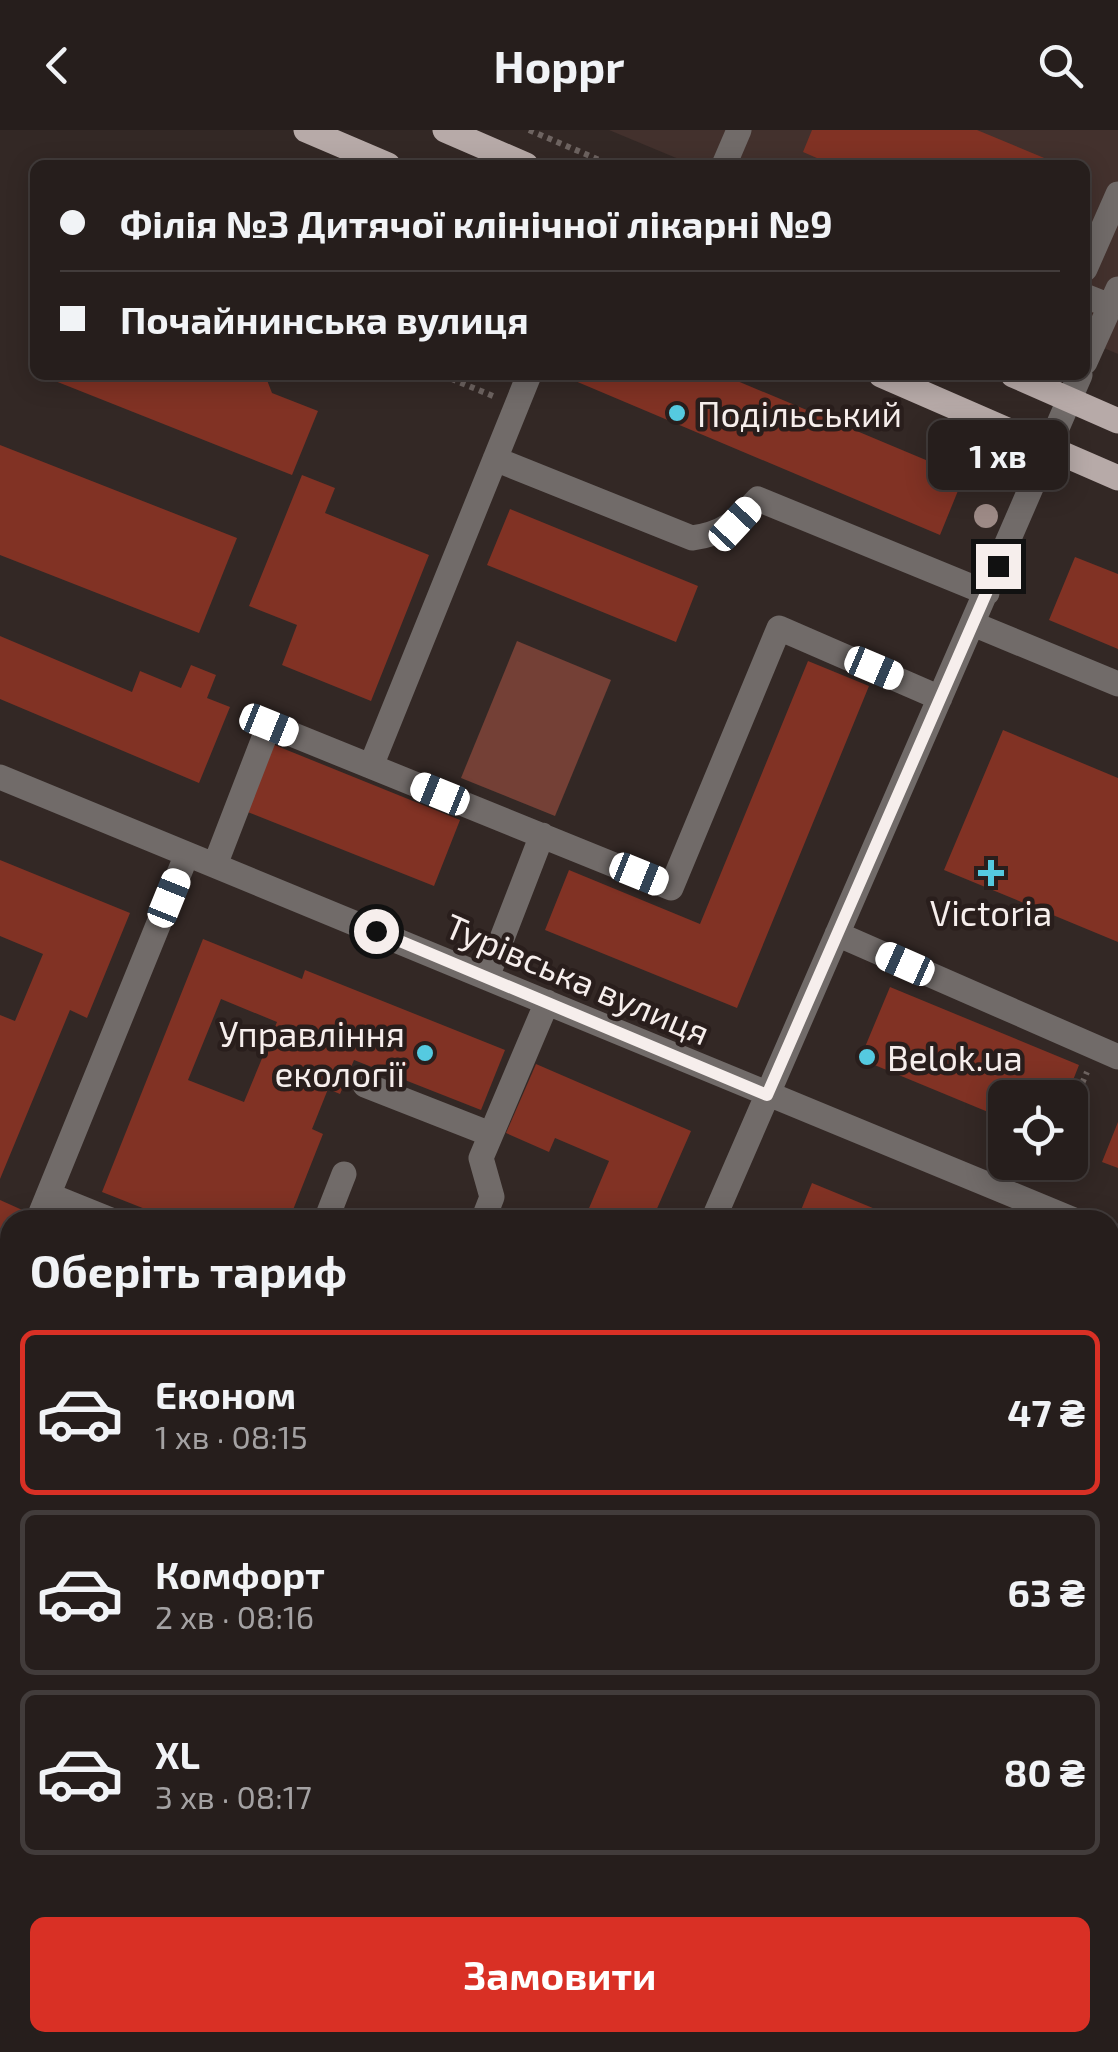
<!DOCTYPE html>
<html lang="uk">
<meta charset="utf-8">
<style>
body{margin:0;font-family:"Exo 2",sans-serif;background:#2e2725;color:#f1f3f6;height:100vh;display:flex;flex-direction:column;font-size:38px;white-space:nowrap}
*{box-sizing:border-box;margin:0}
p{font-size:32px;color:#a4a2a3}
.icon{flex:none;width:55px;height:55px;fill:none;stroke:currentColor;stroke-width:2;stroke-linecap:round;stroke-linejoin:round}
.map{position:relative;flex:1;overflow:hidden}
.side{position:absolute;left:0px;top:1080px;width:1120px;height:842px;display:flex;flex-direction:column;background:#261e1c;border-radius:30px 30px 0 0;box-shadow:0 5px 25px #0003,0 0 0 2px #423c3b}
.side>*{flex:none}
.hud{position:absolute;left:30px;top:30px;width:1060px;height:220px;border-radius:15px;box-shadow:0 5px 25px #0003,0 0 0 2px #423c3b;display:grid;align-content:center;height:220px;padding:0 30px;background:#261e1c}
.controls{position:absolute;left:988px;top:950px;display:grid;gap:20px}
.controls a{display:grid;place-items:center;width:100px;height:100px;border-radius:15px;background:#261e1c;box-shadow:0 5px 25px #0003,0 0 0 2px #423c3b;font-size:50px}
.end{position:absolute;width:45px;height:45px;margin:-22px;border:12px solid #f6eeec;background:#111;box-shadow:0 0 0 5px #111}
.from{border-radius:50%}
.bubble{position:absolute;height:70px;border-radius:15px;background:#261e1c;box-shadow:0 5px 25px #0003,0 0 0 2px #423c3b;font-size:32px;font-weight:700;line-height:70px;text-align:center}
.car{position:absolute;width:30px;height:60px;margin:-30px -15px;border-radius:12px;box-shadow:0 0 8px 2px #0007;background:linear-gradient(#fff 24%,#345 0 40%,#fff 0 76%,#345 0 86%,#fff 0)}
.hud b{display:flex;align-items:center;gap:35px;height:95px;font-size:38px}
.hud b+b{border-top:2px solid #423c3b}
.hud i{width:25px;height:25px;background:#f1f3f6}
ul{padding:0;list-style:none}
li{display:flex;align-items:center;gap:30px;height:165px;margin:0 20px 15px;padding:0 10px;border:5px solid #423c3b;border-radius:15px}
li div{flex:1}
li b{display:block;font-size:38px}
li em{font-style:normal;font-weight:700}
li.on{border-color:#d93025}
li>.icon{width:90px;height:90px;stroke-width:1.5}
h2{padding:0 30px;font-size:45px;line-height:120px}
.button{display:flex;gap:20px;margin-top:auto;padding:20px 30px}
.button a{flex:1;height:115px;border-radius:15px;background:#d93025;color:#fff;font-size:40px;font-weight:700;line-height:115px;text-align:center}
header{display:flex;justify-content:space-between;align-items:center;height:130px;padding:0 30px;background:#261e1c;font-size:45px;font-weight:700}
.map>svg:first-child{display:block}
.built{fill:#43312d}
.green{fill:#744036}
.building{fill:#813224;fill-rule:evenodd}
.lines{fill:none;stroke-linecap:round;stroke-linejoin:round}
.path{stroke:#6e6461;stroke-width:6;stroke-dasharray:5 5;stroke-linecap:butt}
.minor{stroke:#716b69;stroke-width:25}
.major{stroke:#b7aaa8;stroke-width:25}
.tree{fill:#9d8a86}
.route{stroke:#f6eeec;stroke-width:12}
.poi-dot{fill:#55cae0;stroke:#291e1c;stroke-width:4}
.labels{text-anchor:middle;dominant-baseline:central;stroke-width:9;stroke-linejoin:round;paint-order:stroke}
.poi-label{font-size:35px;fill:#f6eeec;stroke:#291e1c;text-anchor:start}
.street-label{font-size:35px;fill:#f6eeec;stroke:#291e1c}
</style>
<header><svg class="icon" aria-label="back" viewBox="0 0 24 24"><path d="M15 5l-7 7 7 7"/></svg>Hoppr<svg class="icon" aria-label="search" viewBox="0 0 24 24"><circle cx="10" cy="10" r="6"/><path d="M15 15l6 6"/></svg></header>
<div class="map">
<svg width="1118" height="1922" viewBox="0 0 1118 1922">
<rect width="100%" height="100%" fill="#332825"/>
<path class="built" d="M609 0H1118V224L1085 210V35H693Z
M10 1231V1454L0 1427V1234Z
M680 1912 684 1922H284L280 1913Z"/>
<path class="green" d="M517 511 611 550 555 686 461 648Z"/>
<path class="building" d="M812 0H977L1061 35H833L803 22Z
M40 245H265L272 263 318 281 292 345Z
M561 245H723L964 346 940 405Z
M0 315 237 408 199 503 0 425Z
M302 345 335 358 325 383 429 425 371 571 282 535 297 495 249 476Z
M510 379 698 456 676 512 487 435Z
M1075 427 1118 444V519L1049 490Z
M0 506 132 562 140 541 181 558 191 535 216 545 207 568 230 577 199 653 0 569Z
M808 531 869 556 737 878 545 800 569 740 700 794Z
M1003 600 1118 648V812L944 740Z
M272 614 460 690 434 756 245 681Z
M0 730 130 783 87 888 70 880 0 1049V885L15 891 43 824 0 806Z
M203 809 302 849 305 840 505 920 481 980 354 930 340 964 328 959 312 999 323 1004 289 1090H173L102 1062ZM221 869 277 892 244 972 188 950Z
M890 857 1079 935 1066 968H1005V989L860 929Z
M536 934 691 1001 652 1090H584L609 1031 555 1008 549 1022 506 1003Z
M1118 992V1038L1102 1032Z
M812 1053 902 1090H797Z
M0 1070 29 1083 26 1090H10V1130L0 1154Z
M1118 1173V1223L1110 1220V1192Z
M10 1231V1342L0 1345V1234Z
M1118 1251V1466L1110 1463V1270Z
M10 1558V1652L0 1657V1563Z
M1118 1620V1661L1110 1662V1621Z
M10 1841V1912L27 1913 0 1922V1845Z
M1118 1906V1922H1081L1110 1912Z
M80 1912H161L165 1922H84Z
M427 1912H471L476 1922H406Z
M804 1912H886L891 1922H808Z"/>
<g class="lines">
<path class="path" d="M529 0 611 35
M442 245 493 266
M1070 981 1087 942
M900 1912 904 1922"/>
<path class="minor" d="M724 35 739 0
M1085 139 1118 64
M1085 166 1110 176
M1085 232 1118 159
M495 329 692 408C723 404 737 392 758 369L987 463
M973 494 1118 554
M371 636 529 245
M0 647 1074 1090
M215 735 269 595 671 758 779 498 940 568
M837 804 1118 927
M487 847 542 705
M365 955 490 1004
M49 1065 111 1090
M38 1090 187 724
M326 1090 344 1044
M483 1090 492 1067 481 1028 547 872
M713 1090 1080 245
M1110 1104 1118 1108
M1110 1152 1118 1133
M0 1183 10 1159
M0 1508 10 1504
M0 1726 10 1722
M1110 1786 1118 1804
M1110 1890 1118 1887
M731 1912 736 1922
M1036 1922 1058 1912"/>
<path class="major" d="M306 0 388 35
M445 0 526 35
M881 245 1118 348
M1013 245 1118 291"/>
</g>
<circle class="tree" cx="986" cy="386" r="12"/>
<g class="lines">
<path class="route" d="M376 801 767 965 998 436"/>
</g>
<g class="poi-dot">
<circle cx="677" cy="283" r="10"/>
<path d="M986 728h10v10h10v10h-10v10h-10v-10h-10v-10h10z"/>
<circle cx="425" cy="923" r="10"/>
<circle cx="867" cy="927" r="10"/>
</g>
<g class="labels">
<g class="poi-label">
<text x="697" y="283">Подільський</text>
<text x="991" y="782" text-anchor="middle">Victoria</text>
<text x="405" y="903" text-anchor="end">Управління<tspan x="405" dy="40">екології</tspan></text>
<text x="887" y="927">Belok.ua</text>
</g>
<g class="street-label">
<text transform="translate(578 848) rotate(23)">Турівська вулиця</text>
</g>
</g>
</svg>
<div class="controls">
<a><svg class="icon" aria-label="locate" viewBox="0 0 24 24"><circle cx="12" cy="12" r="6"/><path d="M12 2v4M12 18v4M2 12h4M18 12h4"/></svg></a>
</div>
<i class="end from" style="left:376px;top:801px"></i>
<i class="end" style="left:998px;top:436px"></i>
<div class="bubble" style="left:928px;top:290px;width:140px">1 хв</div>
<i class="car" style="left:735px;top:394px;rotate:43deg"></i>
<i class="car" style="left:874px;top:538px;rotate:113deg"></i>
<i class="car" style="left:269px;top:595px;rotate:112deg"></i>
<i class="car" style="left:440px;top:664px;rotate:292deg"></i>
<i class="car" style="left:639px;top:744px;rotate:112deg"></i>
<i class="car" style="left:169px;top:768px;rotate:22deg"></i>
<i class="car" style="left:905px;top:834px;rotate:294deg"></i>
<div class="hud">
<b><i class="from"></i>Філія №3 Дитячої клінічної лікарні №9</b>
<b><i></i>Почайнинська вулиця</b>
</div>
<section class="side">
<h2>Оберіть тариф</h2>
<ul>
<li class="on"><svg class="icon" aria-label="car" viewBox="0 0 24 24"><path d="M5 17H2v-5l4-1 3-4h7l3 4 3 1v5h-3M9 17h6M6 11h13"/><circle cx="7" cy="17" r="2"/><circle cx="17" cy="17" r="2"/></svg><div><b>Економ</b><p>1 хв · 08:15</p></div><em>47 ₴</em></li>
<li><svg class="icon" aria-label="car" viewBox="0 0 24 24"><path d="M5 17H2v-5l4-1 3-4h7l3 4 3 1v5h-3M9 17h6M6 11h13"/><circle cx="7" cy="17" r="2"/><circle cx="17" cy="17" r="2"/></svg><div><b>Комфорт</b><p>2 хв · 08:16</p></div><em>63 ₴</em></li>
<li><svg class="icon" aria-label="car" viewBox="0 0 24 24"><path d="M5 17H2v-5l4-1 3-4h7l3 4 3 1v5h-3M9 17h6M6 11h13"/><circle cx="7" cy="17" r="2"/><circle cx="17" cy="17" r="2"/></svg><div><b>XL</b><p>3 хв · 08:17</p></div><em>80 ₴</em></li>
</ul>
<div class="button"><a>Замовити</a></div>
</section>
</div>
